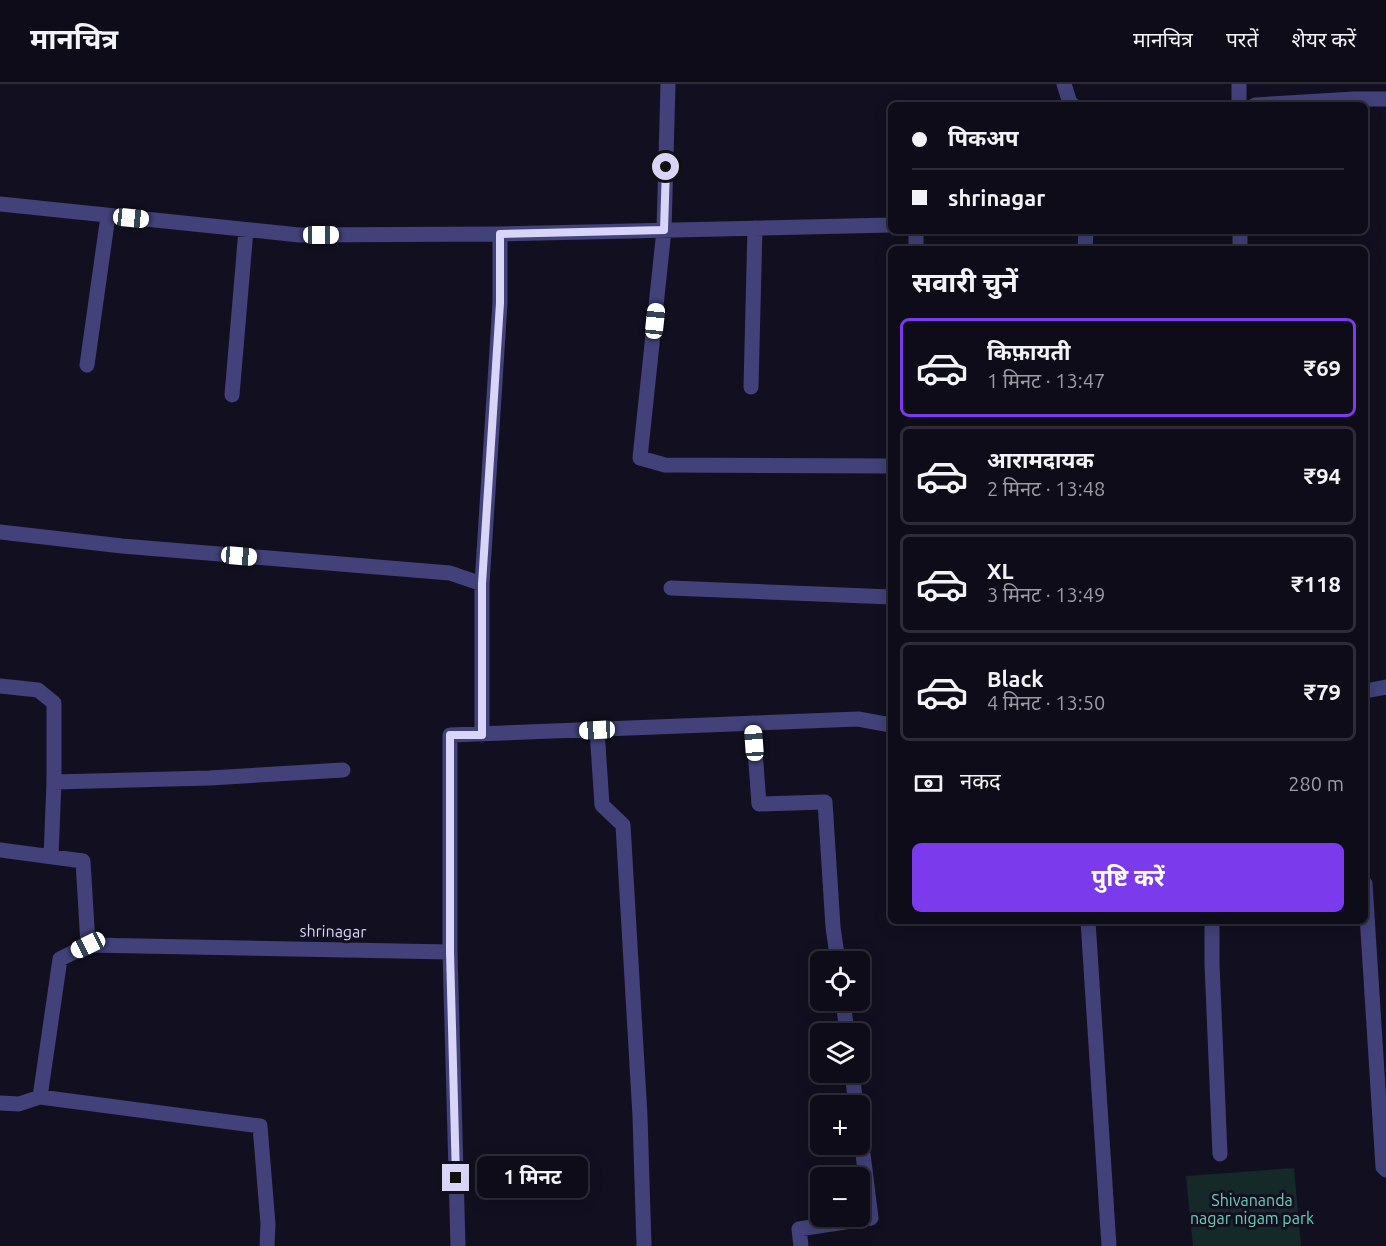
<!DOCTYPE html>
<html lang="hi">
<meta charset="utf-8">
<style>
body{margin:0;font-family:Ubuntu,"Noto Sans Devanagari",sans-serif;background:#1c1a25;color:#f1f3f6;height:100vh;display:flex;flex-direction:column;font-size:22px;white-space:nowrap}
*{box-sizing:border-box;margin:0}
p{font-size:20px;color:#9b9ba2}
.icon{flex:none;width:33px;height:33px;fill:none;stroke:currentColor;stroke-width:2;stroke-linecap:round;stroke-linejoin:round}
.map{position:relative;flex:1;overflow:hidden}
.side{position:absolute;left:888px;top:162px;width:480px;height:678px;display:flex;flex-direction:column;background:#0e0c18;border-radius:9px;box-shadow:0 3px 15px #0003,0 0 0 2px #2e2c37}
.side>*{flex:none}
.top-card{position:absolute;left:888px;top:18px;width:480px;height:132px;border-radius:9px;box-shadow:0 3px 15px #0003,0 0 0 2px #2e2c37;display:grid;align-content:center;height:132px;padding:0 24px;background:#0e0c18}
.controls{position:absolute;left:810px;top:867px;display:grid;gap:12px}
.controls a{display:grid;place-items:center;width:60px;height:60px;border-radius:9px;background:#0e0c18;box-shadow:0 3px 15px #0003,0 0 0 2px #2e2c37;font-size:30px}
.end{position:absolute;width:27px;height:27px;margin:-14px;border:8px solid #d8d5f9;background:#111;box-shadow:0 0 0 3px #111}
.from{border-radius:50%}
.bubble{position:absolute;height:42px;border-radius:9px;background:#0e0c18;box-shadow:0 3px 15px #0003,0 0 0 2px #2e2c37;font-size:20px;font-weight:700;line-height:42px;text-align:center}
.car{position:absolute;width:18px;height:36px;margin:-18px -9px;border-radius:8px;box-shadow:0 0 4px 2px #0007;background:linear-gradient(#fff 24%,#345 0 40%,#fff 0 76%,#345 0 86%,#fff 0)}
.top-card b{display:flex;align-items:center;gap:21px;height:57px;font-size:22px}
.top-card b+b{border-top:2px solid #2e2c37}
.top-card i{width:15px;height:15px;background:#f1f3f6}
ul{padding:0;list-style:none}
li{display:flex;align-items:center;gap:18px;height:99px;margin:0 12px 9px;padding:0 12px;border:3px solid #2e2c37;border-radius:9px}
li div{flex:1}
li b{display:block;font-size:22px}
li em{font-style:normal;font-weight:700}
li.active{border-color:#7c3aed}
li>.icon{width:54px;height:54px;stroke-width:1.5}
h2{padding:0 24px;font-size:27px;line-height:72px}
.pay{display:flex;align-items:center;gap:15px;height:66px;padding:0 24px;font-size:22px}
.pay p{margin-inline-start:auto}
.cta{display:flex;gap:12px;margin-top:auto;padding:12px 24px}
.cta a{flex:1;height:69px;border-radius:9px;background:#7c3aed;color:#fff;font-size:24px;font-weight:700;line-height:69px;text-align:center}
header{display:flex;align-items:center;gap:36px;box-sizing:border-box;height:84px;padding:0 30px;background:#0e0c18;border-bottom:2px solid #2e2c37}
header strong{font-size:28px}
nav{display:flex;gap:33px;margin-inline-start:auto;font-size:21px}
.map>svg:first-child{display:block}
.green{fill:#142928}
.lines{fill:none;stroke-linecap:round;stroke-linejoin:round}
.minor{stroke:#424179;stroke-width:15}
.route{stroke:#d8d5f9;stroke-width:8}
.labels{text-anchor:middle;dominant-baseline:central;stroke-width:6;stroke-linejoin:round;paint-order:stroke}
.street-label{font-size:16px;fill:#d8d5f9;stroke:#121020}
.park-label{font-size:16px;fill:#6bcfb4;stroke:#121020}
</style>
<header>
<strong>मानचित्र</strong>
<nav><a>मानचित्र</a><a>परतें</a><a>शेयर करें</a></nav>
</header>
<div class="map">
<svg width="1386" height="1162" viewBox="0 0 1386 1162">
<rect width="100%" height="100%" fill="#121020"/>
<path class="green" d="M1294 1084 1301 1162H1193L1186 1092Z"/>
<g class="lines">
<path class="minor" d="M668 0 664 146 640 374 665 381 891 382
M1064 0 1070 19 1073 21
M1239 0V21
M1255 21 1354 15H1386
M0 120 299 151 500 150 891 141
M916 147V165
M1240 147V165
M1085 165 1086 147
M87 281 108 132
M751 303 755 144
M232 311 246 146
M0 448 122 462 450 489 482 500
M671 504 891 513
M0 602 38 606 54 619V698L51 773
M1365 607 1386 603
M753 639 759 720 825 718 833 843 838 878
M597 646 602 721 623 741 640 1032 644 1162
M482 651V500L500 219V150
M54 698 210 694 343 686
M0 766 83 777 88 861 450 868 458 1162
M1365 800 1383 1083 1386 1086
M1088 837 1109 1162
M1212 837V880L1220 1070
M450 868V651L858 635 891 641
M843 916 847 950
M852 988 856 1022
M40 1013 60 875 88 861
M0 1019 19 1020 40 1013 260 1042 268 1140 267 1162
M801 1162 799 1145 871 1134 860 1046"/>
</g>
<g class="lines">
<path class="route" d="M456 1094 450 868V651H482V500L500 219V150L664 146 666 83"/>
</g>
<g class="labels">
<g class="street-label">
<text transform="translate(333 847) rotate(1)">shrinagar</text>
</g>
<g class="park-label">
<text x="1252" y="1116">Shivananda<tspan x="1252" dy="18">nagar nigam park</tspan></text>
</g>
</g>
</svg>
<div class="controls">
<a><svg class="icon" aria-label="locate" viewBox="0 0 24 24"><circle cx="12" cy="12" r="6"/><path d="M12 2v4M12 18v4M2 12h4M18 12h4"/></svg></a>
<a><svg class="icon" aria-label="layers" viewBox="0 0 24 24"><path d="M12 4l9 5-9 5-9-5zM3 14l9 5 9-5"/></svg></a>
<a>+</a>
<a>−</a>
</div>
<i class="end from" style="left:666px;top:83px"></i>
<i class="end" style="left:456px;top:1094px"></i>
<div class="bubble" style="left:477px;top:1072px;width:111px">1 मिनट</div>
<i class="car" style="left:131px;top:134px;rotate:96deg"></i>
<i class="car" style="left:321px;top:151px;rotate:90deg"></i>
<i class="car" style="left:655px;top:237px;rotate:6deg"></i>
<i class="car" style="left:239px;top:472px;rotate:95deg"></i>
<i class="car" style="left:597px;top:646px;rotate:267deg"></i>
<i class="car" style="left:754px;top:659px;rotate:356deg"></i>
<i class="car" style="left:88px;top:861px;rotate:244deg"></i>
<div class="top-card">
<b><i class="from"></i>पिकअप</b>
<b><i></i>shrinagar</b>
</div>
<section class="side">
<h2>सवारी चुनें</h2>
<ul>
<li class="active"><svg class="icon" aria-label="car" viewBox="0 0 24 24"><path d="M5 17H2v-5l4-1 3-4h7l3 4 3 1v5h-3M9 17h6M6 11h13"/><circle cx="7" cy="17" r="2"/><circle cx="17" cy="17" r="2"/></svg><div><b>किफ़ायती</b><p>1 मिनट · 13:47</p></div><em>₹69</em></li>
<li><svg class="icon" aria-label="car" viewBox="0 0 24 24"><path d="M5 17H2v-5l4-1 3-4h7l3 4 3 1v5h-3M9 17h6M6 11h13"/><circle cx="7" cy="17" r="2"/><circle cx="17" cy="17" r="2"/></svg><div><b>आरामदायक</b><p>2 मिनट · 13:48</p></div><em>₹94</em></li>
<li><svg class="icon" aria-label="car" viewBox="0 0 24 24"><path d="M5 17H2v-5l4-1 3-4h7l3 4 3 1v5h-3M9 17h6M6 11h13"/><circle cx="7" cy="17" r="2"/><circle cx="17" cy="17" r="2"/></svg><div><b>XL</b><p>3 मिनट · 13:49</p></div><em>₹118</em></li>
<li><svg class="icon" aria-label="car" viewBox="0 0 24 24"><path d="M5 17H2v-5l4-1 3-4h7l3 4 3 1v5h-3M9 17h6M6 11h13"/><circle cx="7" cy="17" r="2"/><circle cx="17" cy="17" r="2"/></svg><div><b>Black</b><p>4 मिनट · 13:50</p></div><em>₹79</em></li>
</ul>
<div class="pay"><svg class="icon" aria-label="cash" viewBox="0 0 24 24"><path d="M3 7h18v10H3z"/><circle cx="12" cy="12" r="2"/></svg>नकद<p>280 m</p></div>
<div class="cta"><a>पुष्टि करें</a></div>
</section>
</div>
